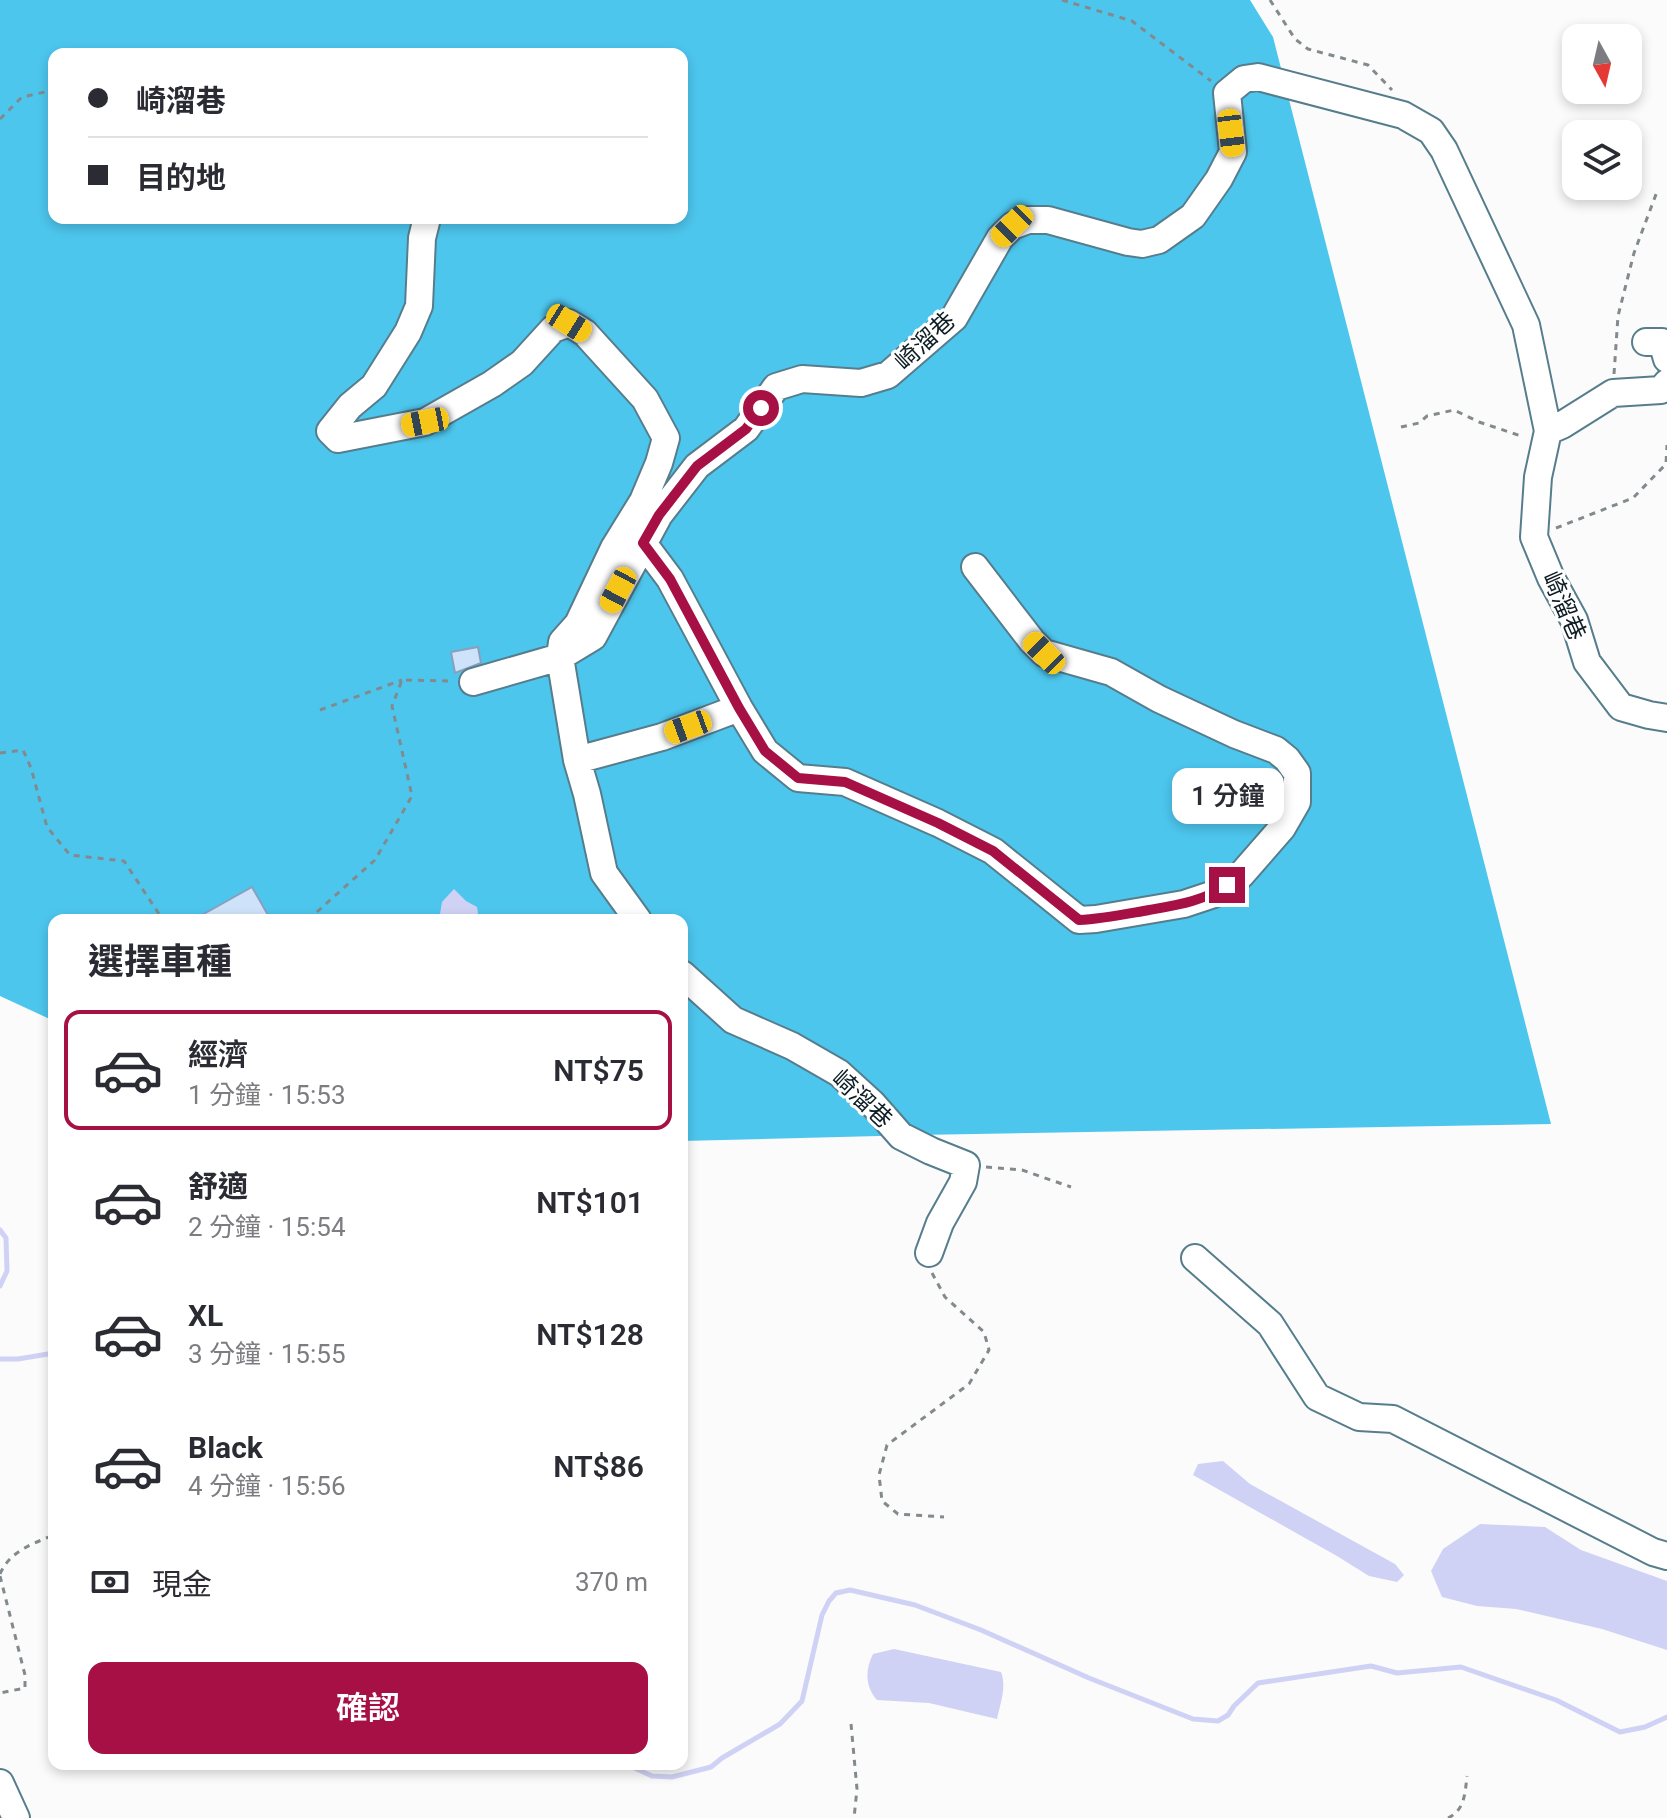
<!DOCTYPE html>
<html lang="zh-TW">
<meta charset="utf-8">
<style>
body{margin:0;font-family:Roboto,"Noto Sans TC",sans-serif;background:#f2f2f3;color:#2b2b33;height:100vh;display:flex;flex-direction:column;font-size:30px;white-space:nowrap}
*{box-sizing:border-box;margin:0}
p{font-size:26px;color:#7c7c81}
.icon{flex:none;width:44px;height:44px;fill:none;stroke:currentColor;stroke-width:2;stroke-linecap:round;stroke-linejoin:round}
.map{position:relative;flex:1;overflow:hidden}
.panel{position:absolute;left:48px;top:914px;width:640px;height:856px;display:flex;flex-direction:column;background:#fff;border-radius:16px;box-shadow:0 4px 12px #0003}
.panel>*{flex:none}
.banner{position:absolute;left:48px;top:48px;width:640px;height:176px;border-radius:16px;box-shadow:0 4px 12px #0003;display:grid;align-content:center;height:176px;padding:0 40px;background:#fff}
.needle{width:52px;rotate:172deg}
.tools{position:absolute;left:1562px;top:24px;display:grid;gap:16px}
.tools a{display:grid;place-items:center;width:80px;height:80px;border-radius:16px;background:#fff;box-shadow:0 4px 12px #0003;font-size:40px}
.end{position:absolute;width:36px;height:36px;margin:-18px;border:10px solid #a71044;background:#fff;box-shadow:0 0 0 4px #fff}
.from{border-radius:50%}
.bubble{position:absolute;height:56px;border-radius:16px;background:#fff;box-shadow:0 4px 12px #0003;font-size:26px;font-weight:600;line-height:56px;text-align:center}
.car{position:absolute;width:24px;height:48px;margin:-24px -12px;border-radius:10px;box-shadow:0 0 6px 2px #0007;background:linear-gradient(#f5c518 24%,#345 0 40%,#f5c518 0 76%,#345 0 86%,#f5c518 0)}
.banner b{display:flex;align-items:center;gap:28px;height:76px;font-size:30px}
.banner b+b{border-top:2px solid #e1e1e2}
.banner i{width:20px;height:20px;background:#2b2b33}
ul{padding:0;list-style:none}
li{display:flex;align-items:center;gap:24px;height:120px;margin:0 16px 12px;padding:0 24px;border:4px solid transparent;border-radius:16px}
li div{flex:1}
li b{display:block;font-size:30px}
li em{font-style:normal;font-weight:600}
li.current{border-color:#a71044}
li>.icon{width:72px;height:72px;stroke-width:1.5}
h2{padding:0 40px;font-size:36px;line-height:96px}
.pay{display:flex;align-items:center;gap:20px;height:88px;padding:0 40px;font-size:30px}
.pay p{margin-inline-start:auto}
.button{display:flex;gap:16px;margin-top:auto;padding:16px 40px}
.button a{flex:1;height:92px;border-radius:16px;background:#a71044;color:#fff;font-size:32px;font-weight:600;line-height:92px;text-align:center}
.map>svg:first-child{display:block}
.forest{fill:#4dc6ee;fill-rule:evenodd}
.water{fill:#d0d2f5}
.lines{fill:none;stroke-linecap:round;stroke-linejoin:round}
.stream{stroke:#d0d2f5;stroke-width:5}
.building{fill:#cee2fa;stroke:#88a0bc;stroke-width:2}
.minor-casing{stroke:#567d8c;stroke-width:30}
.path{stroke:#828a8d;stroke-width:3;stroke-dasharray:6 6;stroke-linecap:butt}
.minor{stroke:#fff;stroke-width:26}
.route{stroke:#a71044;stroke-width:10}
.labels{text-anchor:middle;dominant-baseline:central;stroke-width:6;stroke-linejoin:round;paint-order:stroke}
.street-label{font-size:24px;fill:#0d1d23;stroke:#fff}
</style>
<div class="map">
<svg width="1667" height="1818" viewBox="0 0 1667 1818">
<rect width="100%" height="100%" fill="#fbfbfb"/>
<path class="forest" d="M0 0H1250L1273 37 1551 1124 917 1135 682 1141V920H54V1021L0 996ZM54 54H682V218H54Z"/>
<path class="water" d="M454 889 466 901 477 907 479 920H439L442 902Z
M1223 1461 1250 1484 1395 1564 1404 1575 1397 1582 1369 1576 1337 1556 1193 1475 1198 1464Z
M1480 1524 1545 1527 1581 1550 1667 1581V1650L1602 1629 1516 1609 1477 1606 1442 1597 1431 1571 1443 1549Z
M894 1649 1001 1672C1007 1687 1000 1704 997 1719L929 1703 877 1700C865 1687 865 1669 873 1654Z"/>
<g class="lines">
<path class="stream" d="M0 1230 6 1238 7 1271 0 1286
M0 1359H18L54 1353
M626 1764 652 1776 672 1777 711 1767 722 1758 780 1724 802 1701 822 1615 829 1601 836 1593 850 1590 915 1605 981 1630 1089 1678 1193 1719 1218 1721 1228 1715 1234 1706 1258 1683 1371 1666 1397 1673 1461 1667 1556 1700 1620 1732 1645 1727 1667 1717"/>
</g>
<path class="building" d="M478 647 481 663 455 673 451 652Z
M252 887 268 915 259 920H193Z"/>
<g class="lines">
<defs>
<path id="minor" d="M427 218 422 238 419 306 408 332 374 386 350 406 330 431 338 439 425 422 492 384 522 363 553 329 569 323 585 333 645 399 666 438 659 463 643 501 614 548 578 624 562 642 560 657 473 682
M1646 342H1662L1667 359
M1548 431 1562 425 1613 393 1661 390 1667 383
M643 543 670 579 739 708 765 751 798 778 845 782 938 823 993 851 1079 920 1096 919 1184 904 1214 894 1241 875 1282 828 1297 802V773L1287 759 1276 750 1234 734 1159 699 1111 672 1044 653 1032 641 975 567
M577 760 662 737 739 708
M638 920 604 873 587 794 577 760 560 657 593 637 659 515 697 466 746 429 776 387 802 379 861 383 888 375 954 318 1000 238 1012 226 1028 220H1048L1128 242 1142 244 1159 240 1193 216 1219 179 1233 152 1227 93 1244 79 1258 77 1403 115 1431 131 1444 150 1526 325 1548 431 1538 477 1534 537 1551 578 1574 620 1587 662 1621 707 1649 715 1667 718
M682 974 733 1020 792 1046 839 1073 872 1103 901 1136 931 1151 966 1165 963 1182 940 1223 929 1253
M1195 1258 1270 1324 1317 1397 1359 1417 1393 1419 1653 1552 1667 1556
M0 1783 16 1818"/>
</defs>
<use href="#minor" class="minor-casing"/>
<path class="path" d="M1062 0 1132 21 1211 81
M1270 0 1295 39 1308 49 1368 65 1392 90
M138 54 140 52
M0 119 22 97 54 90
M1614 374 1618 316 1634 253 1658 189
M1401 427 1419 423 1427 416 1454 410 1479 422 1524 437
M1556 528 1633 498 1666 464 1667 445
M320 710 402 680
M0 753 23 750 31 768 47 827 70 855 124 861 163 920
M308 920 375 860 412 796 392 706 402 680 453 681
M986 1167 1022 1170 1071 1187
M932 1273 945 1297 984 1332 989 1350 969 1384 887 1445 879 1475 882 1501 898 1514 944 1517
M0 1574C10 1551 32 1544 54 1535
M0 1576 25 1675V1688L0 1693
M851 1724 857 1789 854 1818
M1448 1818C1465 1810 1465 1793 1467 1776"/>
<use href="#minor" class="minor"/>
</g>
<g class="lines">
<path class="route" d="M761 408 746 429 697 466 659 515 643 543 670 579 739 708 765 751 798 778 845 782 938 823 993 851 1079 920C1103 919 1126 914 1149 910 1177 905 1204 901 1227 885"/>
</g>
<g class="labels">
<g class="street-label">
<text transform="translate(925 341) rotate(-43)">崎溜巷</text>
<text transform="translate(1564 606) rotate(66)">崎溜巷</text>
<text transform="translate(862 1099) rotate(43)">崎溜巷</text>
</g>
</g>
</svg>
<div class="tools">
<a><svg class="needle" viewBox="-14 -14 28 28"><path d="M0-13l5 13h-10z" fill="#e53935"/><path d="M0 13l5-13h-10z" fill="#7c7c81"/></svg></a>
<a><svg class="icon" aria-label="layers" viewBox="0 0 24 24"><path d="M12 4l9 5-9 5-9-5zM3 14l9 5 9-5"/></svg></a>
</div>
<i class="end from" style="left:761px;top:408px"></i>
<i class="end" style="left:1227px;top:885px"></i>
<div class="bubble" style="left:1172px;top:768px;width:112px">1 分鐘</div>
<i class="car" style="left:1231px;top:133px;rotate:173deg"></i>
<i class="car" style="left:1012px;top:226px;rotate:225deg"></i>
<i class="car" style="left:569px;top:323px;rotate:122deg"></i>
<i class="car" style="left:425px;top:422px;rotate:259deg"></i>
<i class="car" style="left:618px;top:590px;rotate:208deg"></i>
<i class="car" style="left:1044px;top:653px;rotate:315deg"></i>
<i class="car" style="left:688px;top:727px;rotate:250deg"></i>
<div class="banner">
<b><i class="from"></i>崎溜巷</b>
<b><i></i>目的地</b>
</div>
<section class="panel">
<h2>選擇車種</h2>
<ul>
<li class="current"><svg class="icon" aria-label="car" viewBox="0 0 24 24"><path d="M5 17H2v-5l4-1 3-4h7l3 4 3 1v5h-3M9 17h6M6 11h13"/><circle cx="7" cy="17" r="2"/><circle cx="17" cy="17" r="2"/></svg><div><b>經濟</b><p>1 分鐘 · 15:53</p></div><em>NT$75</em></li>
<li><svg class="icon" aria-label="car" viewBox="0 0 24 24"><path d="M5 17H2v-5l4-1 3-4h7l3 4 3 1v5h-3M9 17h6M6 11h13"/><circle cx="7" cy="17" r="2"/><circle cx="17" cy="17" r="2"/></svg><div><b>舒適</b><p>2 分鐘 · 15:54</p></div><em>NT$101</em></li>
<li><svg class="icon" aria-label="car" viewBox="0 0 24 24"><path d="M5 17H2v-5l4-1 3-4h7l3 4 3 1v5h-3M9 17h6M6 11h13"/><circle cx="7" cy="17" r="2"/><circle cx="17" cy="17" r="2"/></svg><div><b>XL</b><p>3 分鐘 · 15:55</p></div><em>NT$128</em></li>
<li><svg class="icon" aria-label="car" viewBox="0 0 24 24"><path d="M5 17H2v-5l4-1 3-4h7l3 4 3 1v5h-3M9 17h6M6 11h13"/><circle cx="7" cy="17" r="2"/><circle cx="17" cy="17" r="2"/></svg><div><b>Black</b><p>4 分鐘 · 15:56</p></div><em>NT$86</em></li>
</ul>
<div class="pay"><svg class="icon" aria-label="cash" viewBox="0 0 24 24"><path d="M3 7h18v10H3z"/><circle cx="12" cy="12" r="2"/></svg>現金<p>370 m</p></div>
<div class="button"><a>確認</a></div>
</section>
</div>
